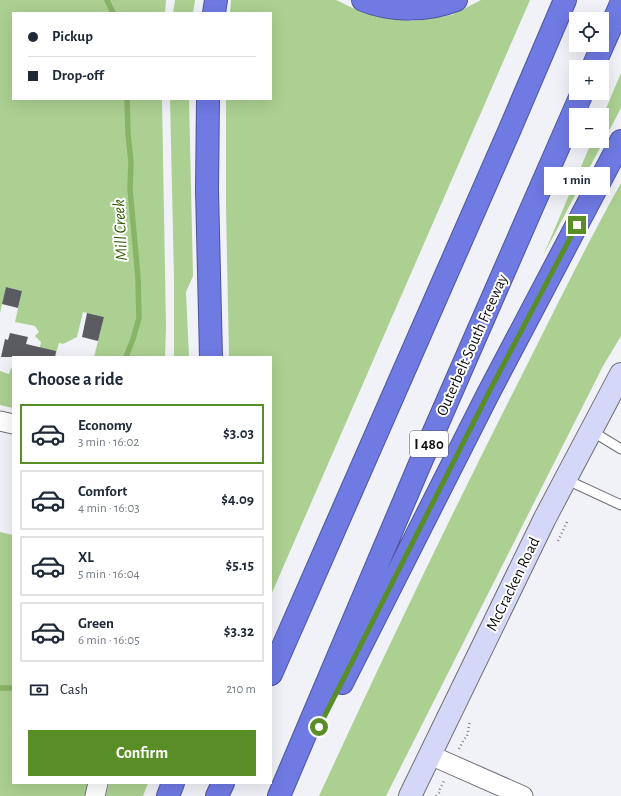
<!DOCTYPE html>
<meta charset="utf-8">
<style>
body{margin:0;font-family:"Alegreya Sans",sans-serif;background:#f6f6f7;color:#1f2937;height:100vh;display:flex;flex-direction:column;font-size:15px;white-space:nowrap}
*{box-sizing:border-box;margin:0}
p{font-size:13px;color:#747a83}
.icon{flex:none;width:22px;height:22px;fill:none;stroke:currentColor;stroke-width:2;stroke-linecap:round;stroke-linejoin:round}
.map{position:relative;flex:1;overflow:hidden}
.details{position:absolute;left:12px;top:356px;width:260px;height:428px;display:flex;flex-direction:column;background:#fff;border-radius:0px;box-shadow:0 4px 16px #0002}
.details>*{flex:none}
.hud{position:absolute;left:12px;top:12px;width:260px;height:88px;border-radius:0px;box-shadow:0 4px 16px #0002;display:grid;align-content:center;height:88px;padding:0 16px;background:#fff}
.buttons{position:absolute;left:569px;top:12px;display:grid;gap:8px}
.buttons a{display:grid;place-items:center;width:40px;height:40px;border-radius:0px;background:#fff;box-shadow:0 4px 16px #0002;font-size:20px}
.end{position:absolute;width:18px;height:18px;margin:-9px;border:5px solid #598e27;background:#fff;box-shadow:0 0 0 2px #fff}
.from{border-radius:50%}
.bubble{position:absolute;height:28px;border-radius:0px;background:#fff;box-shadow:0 4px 16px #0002;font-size:13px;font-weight:600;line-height:28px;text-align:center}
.hud b{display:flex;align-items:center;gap:14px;height:38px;font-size:15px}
.hud b+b{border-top:1px solid #e0e1e3}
.hud i{width:10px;height:10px;background:#1f2937}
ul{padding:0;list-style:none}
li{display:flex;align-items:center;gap:12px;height:60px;margin:0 8px 6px;padding:0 8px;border:2px solid #e0e1e3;border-radius:0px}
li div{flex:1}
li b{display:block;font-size:15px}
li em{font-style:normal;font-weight:600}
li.on{border-color:#598e27}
li>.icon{width:36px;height:36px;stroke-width:1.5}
h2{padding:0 16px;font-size:18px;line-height:48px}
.pay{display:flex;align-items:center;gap:10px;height:44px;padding:0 16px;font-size:15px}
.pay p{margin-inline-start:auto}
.button{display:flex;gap:8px;margin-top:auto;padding:8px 16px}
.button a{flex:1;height:46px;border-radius:0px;background:#598e27;color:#fff;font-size:16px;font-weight:600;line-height:46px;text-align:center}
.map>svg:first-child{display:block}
.green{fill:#abd091}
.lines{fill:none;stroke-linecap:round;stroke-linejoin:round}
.stream{stroke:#88b467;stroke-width:5.5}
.building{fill:#5b5c61}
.lane-casing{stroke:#6f7075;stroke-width:11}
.street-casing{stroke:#6f7075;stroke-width:21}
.secondary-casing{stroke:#6f7075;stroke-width:24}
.highway-casing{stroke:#4d559a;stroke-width:24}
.path{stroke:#808185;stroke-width:2.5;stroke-dasharray:1 3;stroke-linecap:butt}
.lane{stroke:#fff;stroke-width:9}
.street{stroke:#fff;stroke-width:19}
.secondary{stroke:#d4d7f7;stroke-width:22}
.highway{stroke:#6f7ae3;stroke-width:22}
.route{stroke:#598e27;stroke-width:5}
.labels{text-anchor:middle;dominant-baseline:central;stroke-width:4;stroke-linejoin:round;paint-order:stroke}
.shield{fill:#fff;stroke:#575758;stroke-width:1}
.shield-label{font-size:15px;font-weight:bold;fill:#0f0f11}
.street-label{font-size:16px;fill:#0f0f11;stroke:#fff}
.water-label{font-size:17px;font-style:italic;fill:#345c06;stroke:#fff}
</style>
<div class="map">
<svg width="621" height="796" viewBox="0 0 621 796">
<rect width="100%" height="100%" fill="#f1f2f8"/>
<path class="green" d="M0 0H166L165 13H13V99H162L166 328 165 357H94L104 317 83 312 77 337 63 344 59 343 55 357H38L41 342 35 336 39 332 35 326 15 322 22 291 6 287 0 313Z
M175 0H195L193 13H173Z
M231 0H336L361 12 380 17 409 21 422 20 452 15 481 0H530L271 595V357H229L226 206V99H271V13H230Z
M621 73V108L543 256 592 141H602V118Z
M170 99H189L193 276 186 292 189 357H174V278Z
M621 183V336L603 366 386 796H319C386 651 455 506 528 363 558 303 588 242 621 183Z
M11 368 13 369V408L0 405V371L9 374Z
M0 532 13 535V783H89L86 796H0Z
M109 783H148L143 796H106Z"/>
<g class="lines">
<path class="stream" d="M107 0 113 13
M126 357 133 339 139 318 138 278 130 189 131 162 128 134 127 99
M0 688H13"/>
</g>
<path class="building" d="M6 287 22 291 18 308 2 304Z
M87 313 104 317 98 341 82 337Z
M10 333 28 337 26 344 56 351 55 357H1L5 339 8 340Z"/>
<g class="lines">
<defs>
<path id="lane" d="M590 430 621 449
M565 479 621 505"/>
<path id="street" d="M0 421 13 424
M430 755 523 796
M95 796 98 783"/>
<path id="secondary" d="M410 796 545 518 621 374"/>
<path id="highway" d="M363 0C392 12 428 11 456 0
M214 13 216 0
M593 67 621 4
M208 99 207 190 211 357
M271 674 510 129 565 0
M342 683 488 394 621 141
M168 796 173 783
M217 796 223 783
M279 796 419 466 582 93"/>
</defs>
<use href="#lane" class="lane-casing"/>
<use href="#street" class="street-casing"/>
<use href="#secondary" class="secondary-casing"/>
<use href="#highway" class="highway-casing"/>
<path class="path" d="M558 541 567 522
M459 749 464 739 467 737 470 720
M436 796 440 792V789L444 781"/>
<use href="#lane" class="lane"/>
<use href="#street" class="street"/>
<use href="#secondary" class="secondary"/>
<use href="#highway" class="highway"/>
</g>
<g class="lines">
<path class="route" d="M319 727 488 394 577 225"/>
</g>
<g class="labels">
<rect class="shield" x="410" y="431" width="38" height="26" rx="3"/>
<g class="shield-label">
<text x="429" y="444">I 480</text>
</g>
<g class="street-label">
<text transform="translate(472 345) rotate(-66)">Outerbelt South Freeway</text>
<text transform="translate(513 584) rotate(-64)">McCracken Road</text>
</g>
<g class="water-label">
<text transform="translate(120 230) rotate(-93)">Mill Creek</text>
</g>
</g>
</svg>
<div class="buttons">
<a><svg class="icon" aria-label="locate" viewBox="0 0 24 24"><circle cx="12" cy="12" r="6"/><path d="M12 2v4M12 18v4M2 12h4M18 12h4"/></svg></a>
<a>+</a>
<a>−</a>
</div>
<i class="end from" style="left:319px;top:727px"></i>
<i class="end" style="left:577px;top:225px"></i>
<div class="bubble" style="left:544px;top:167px;width:66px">1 min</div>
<div class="hud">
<b><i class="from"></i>Pickup</b>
<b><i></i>Drop-off</b>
</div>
<section class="details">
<h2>Choose a ride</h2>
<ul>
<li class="on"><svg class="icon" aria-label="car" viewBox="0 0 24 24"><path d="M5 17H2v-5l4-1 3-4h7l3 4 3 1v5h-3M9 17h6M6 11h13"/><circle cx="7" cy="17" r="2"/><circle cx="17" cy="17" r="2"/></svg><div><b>Economy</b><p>3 min · 16:02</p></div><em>$3.03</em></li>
<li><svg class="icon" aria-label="car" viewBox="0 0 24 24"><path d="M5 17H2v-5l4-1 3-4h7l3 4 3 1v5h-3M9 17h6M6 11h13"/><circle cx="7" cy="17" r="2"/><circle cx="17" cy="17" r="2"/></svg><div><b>Comfort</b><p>4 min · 16:03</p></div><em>$4.09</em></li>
<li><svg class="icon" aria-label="car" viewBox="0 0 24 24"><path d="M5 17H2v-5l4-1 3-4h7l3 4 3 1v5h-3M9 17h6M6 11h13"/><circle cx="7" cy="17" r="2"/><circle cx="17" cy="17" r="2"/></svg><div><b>XL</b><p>5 min · 16:04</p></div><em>$5.15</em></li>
<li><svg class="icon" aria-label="car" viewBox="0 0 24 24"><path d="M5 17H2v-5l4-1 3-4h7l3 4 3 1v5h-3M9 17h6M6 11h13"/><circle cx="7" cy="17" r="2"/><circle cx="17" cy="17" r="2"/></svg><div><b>Green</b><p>6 min · 16:05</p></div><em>$3.32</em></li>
</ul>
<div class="pay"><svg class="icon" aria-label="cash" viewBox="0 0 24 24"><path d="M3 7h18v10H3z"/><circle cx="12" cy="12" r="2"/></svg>Cash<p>210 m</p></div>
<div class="button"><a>Confirm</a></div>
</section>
</div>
